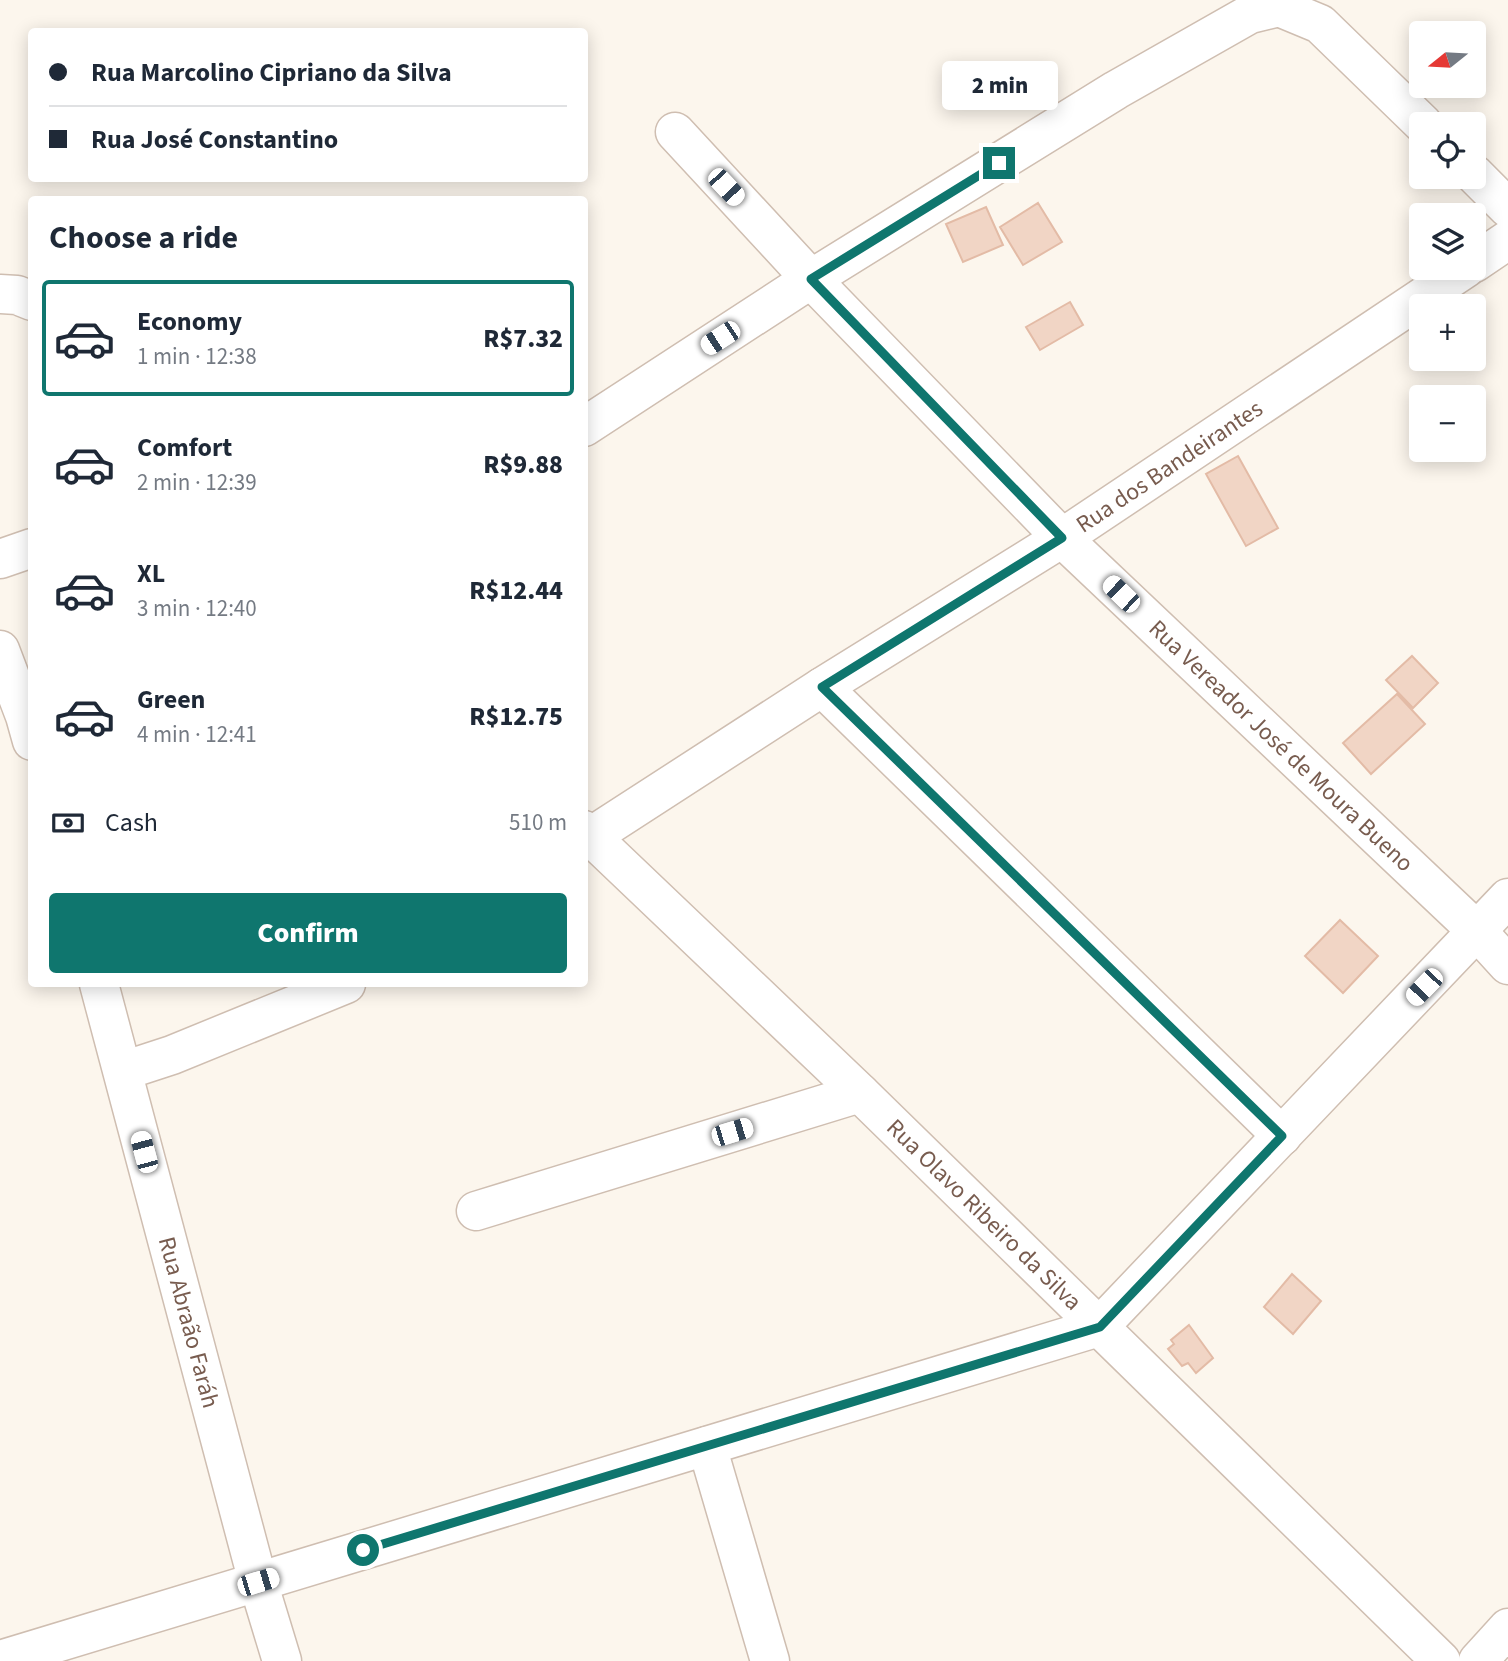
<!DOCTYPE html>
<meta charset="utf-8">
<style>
body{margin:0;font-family:"Source Sans 3",sans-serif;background:#f6f6f7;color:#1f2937;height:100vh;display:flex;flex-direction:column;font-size:26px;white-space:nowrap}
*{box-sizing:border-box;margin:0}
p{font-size:23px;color:#747a83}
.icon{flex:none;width:38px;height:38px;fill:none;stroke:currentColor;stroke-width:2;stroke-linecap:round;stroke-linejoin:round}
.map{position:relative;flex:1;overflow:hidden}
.panel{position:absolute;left:28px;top:196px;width:560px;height:791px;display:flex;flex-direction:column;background:#fff;border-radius:7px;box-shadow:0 4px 18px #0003}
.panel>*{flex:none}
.banner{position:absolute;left:28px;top:28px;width:560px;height:154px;border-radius:7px;box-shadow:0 4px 18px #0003;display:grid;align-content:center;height:154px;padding:0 21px;background:#fff}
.needle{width:46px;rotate:252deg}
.buttons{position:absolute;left:1409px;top:21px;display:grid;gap:14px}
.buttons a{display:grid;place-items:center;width:77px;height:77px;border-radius:7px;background:#fff;box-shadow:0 4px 18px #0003;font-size:35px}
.end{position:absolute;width:32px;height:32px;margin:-16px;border:9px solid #0f766e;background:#fff;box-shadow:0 0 0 4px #fff}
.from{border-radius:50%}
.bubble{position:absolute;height:49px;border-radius:7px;background:#fff;box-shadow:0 4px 18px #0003;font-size:23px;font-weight:800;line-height:49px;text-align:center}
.car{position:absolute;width:21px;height:42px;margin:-21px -10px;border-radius:9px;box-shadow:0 0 5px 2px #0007;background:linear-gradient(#fff 24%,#345 0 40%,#fff 0 76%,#345 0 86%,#fff 0)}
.banner b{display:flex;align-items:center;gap:24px;height:66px;font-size:26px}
.banner b+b{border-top:2px solid #e0e1e3}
.banner i{width:18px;height:18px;background:#1f2937}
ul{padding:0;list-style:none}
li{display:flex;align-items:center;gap:21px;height:116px;margin:0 14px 10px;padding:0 7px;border:4px solid transparent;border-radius:7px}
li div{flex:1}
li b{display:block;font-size:26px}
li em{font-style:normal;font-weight:800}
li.active{border-color:#0f766e}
li>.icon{width:63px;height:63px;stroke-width:1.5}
h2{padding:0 21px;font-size:32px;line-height:84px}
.pay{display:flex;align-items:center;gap:18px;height:77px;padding:0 21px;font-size:26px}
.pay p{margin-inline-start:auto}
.button{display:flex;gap:14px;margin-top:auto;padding:14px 21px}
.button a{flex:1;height:80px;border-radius:7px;background:#0f766e;color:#fff;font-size:28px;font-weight:800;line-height:80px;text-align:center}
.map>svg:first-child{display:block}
.building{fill:#f1d5c5;stroke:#e3bba6;stroke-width:2}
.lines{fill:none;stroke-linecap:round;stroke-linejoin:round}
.minor-casing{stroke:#cfbeb1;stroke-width:41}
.minor{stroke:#fff;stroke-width:38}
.route{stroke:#0f766e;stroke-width:9}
.labels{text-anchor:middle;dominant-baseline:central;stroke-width:6;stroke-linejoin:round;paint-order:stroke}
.street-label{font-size:24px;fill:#785c4f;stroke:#fffaf3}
</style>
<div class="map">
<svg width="1508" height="1661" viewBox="0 0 1508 1661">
<rect width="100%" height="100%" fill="#fcf6ed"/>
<path class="building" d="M1038 203 1062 242 1023 265 1000 227Z
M986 207 1003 245 963 262 946 224Z
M1070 302 1083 325 1040 350 1026 327Z
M1238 456 1278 528 1246 546 1206 474Z
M1412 656 1438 683 1413 708 1386 680Z
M1397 694 1425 724 1371 774 1343 743Z
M1340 920 1378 956 1343 993 1305 956Z
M1292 1274 1321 1301 1293 1334 1264 1307Z
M1189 1325 1213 1358 1196 1373 1188 1363 1182 1366 1168 1349 1174 1344 1171 1340Z"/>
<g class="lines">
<defs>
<g id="minor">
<path id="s1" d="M675 132 811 279 1062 538 1477 931 1508 965"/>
<path d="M1474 174 1508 208"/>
<path d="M1474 263 1508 240"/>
<path d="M0 294 17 295 32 301"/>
<path d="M584 427 811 279 1116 90 1250 14 1279 7 1320 24 1423 124"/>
<path d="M0 559 32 548"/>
<path d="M0 650 25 716 32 741"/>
<path d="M822 687 1282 1136"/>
<path id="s2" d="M584 830 860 1093 1441 1661"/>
<path id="s3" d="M584 841 822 687 1062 538 1466 268"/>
<path id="s4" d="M99 984 258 1582 282 1661"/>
<path d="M123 1071 172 1055 346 984"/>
<path d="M476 1211 860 1093"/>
<path d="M707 1446 770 1661"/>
<path d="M0 1660 1099 1327 1508 898"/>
<path d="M1478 1661 1508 1628"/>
</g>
</defs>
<use href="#minor" class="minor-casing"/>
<use href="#minor" class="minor"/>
</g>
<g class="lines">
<path class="route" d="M363 1550 1100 1327 1282 1136 822 687 1062 538 811 279 999 163"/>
</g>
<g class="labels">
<g class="street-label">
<text stroke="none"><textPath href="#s3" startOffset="695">Rua dos Bandeirantes</textPath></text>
<text stroke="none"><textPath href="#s1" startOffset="863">Rua Vereador José de Moura Bueno</textPath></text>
<text stroke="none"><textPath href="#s2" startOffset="555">Rua Olavo Ribeiro da Silva</textPath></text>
<text stroke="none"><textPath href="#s4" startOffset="350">Rua Abraão Faráh</textPath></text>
</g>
</g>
</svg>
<div class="buttons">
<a><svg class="needle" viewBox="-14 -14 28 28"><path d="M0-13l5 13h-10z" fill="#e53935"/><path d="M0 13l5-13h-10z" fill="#747a83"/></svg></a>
<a><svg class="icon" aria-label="locate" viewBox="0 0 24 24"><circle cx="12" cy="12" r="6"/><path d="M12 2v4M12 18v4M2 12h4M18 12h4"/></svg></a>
<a><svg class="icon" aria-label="layers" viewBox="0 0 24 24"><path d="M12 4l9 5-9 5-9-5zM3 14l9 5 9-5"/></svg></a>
<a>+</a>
<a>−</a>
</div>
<i class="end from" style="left:363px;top:1550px"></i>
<i class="end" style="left:999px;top:163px"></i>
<div class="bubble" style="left:942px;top:61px;width:116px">2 min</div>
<i class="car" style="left:726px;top:187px;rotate:137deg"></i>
<i class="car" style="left:720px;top:338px;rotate:237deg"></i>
<i class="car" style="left:1121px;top:594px;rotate:314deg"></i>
<i class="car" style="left:1424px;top:987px;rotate:224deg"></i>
<i class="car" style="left:732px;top:1132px;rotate:73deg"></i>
<i class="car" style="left:144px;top:1152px;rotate:345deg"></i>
<i class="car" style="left:258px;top:1582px;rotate:73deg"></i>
<div class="banner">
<b><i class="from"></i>Rua Marcolino Cipriano da Silva</b>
<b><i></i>Rua José Constantino</b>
</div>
<section class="panel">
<h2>Choose a ride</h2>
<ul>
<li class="active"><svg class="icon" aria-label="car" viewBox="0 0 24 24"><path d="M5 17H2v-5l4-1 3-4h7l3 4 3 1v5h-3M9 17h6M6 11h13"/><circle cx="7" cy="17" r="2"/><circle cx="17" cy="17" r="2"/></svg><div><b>Economy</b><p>1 min · 12:38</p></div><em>R$7.32</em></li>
<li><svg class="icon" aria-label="car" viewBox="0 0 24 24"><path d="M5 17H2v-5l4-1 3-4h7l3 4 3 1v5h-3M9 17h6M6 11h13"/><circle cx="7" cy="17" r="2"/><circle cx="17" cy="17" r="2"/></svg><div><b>Comfort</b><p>2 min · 12:39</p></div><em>R$9.88</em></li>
<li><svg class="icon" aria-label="car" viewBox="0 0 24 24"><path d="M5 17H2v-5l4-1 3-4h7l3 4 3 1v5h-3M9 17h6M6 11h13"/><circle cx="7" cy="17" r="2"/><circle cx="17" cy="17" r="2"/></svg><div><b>XL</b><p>3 min · 12:40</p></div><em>R$12.44</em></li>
<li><svg class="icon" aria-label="car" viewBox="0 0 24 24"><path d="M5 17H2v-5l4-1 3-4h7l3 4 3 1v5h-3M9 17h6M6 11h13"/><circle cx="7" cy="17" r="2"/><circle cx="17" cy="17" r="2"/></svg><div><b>Green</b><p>4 min · 12:41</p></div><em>R$12.75</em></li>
</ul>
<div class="pay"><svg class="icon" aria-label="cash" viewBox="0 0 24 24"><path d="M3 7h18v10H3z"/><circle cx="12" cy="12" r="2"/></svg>Cash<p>510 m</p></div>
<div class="button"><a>Confirm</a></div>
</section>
</div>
